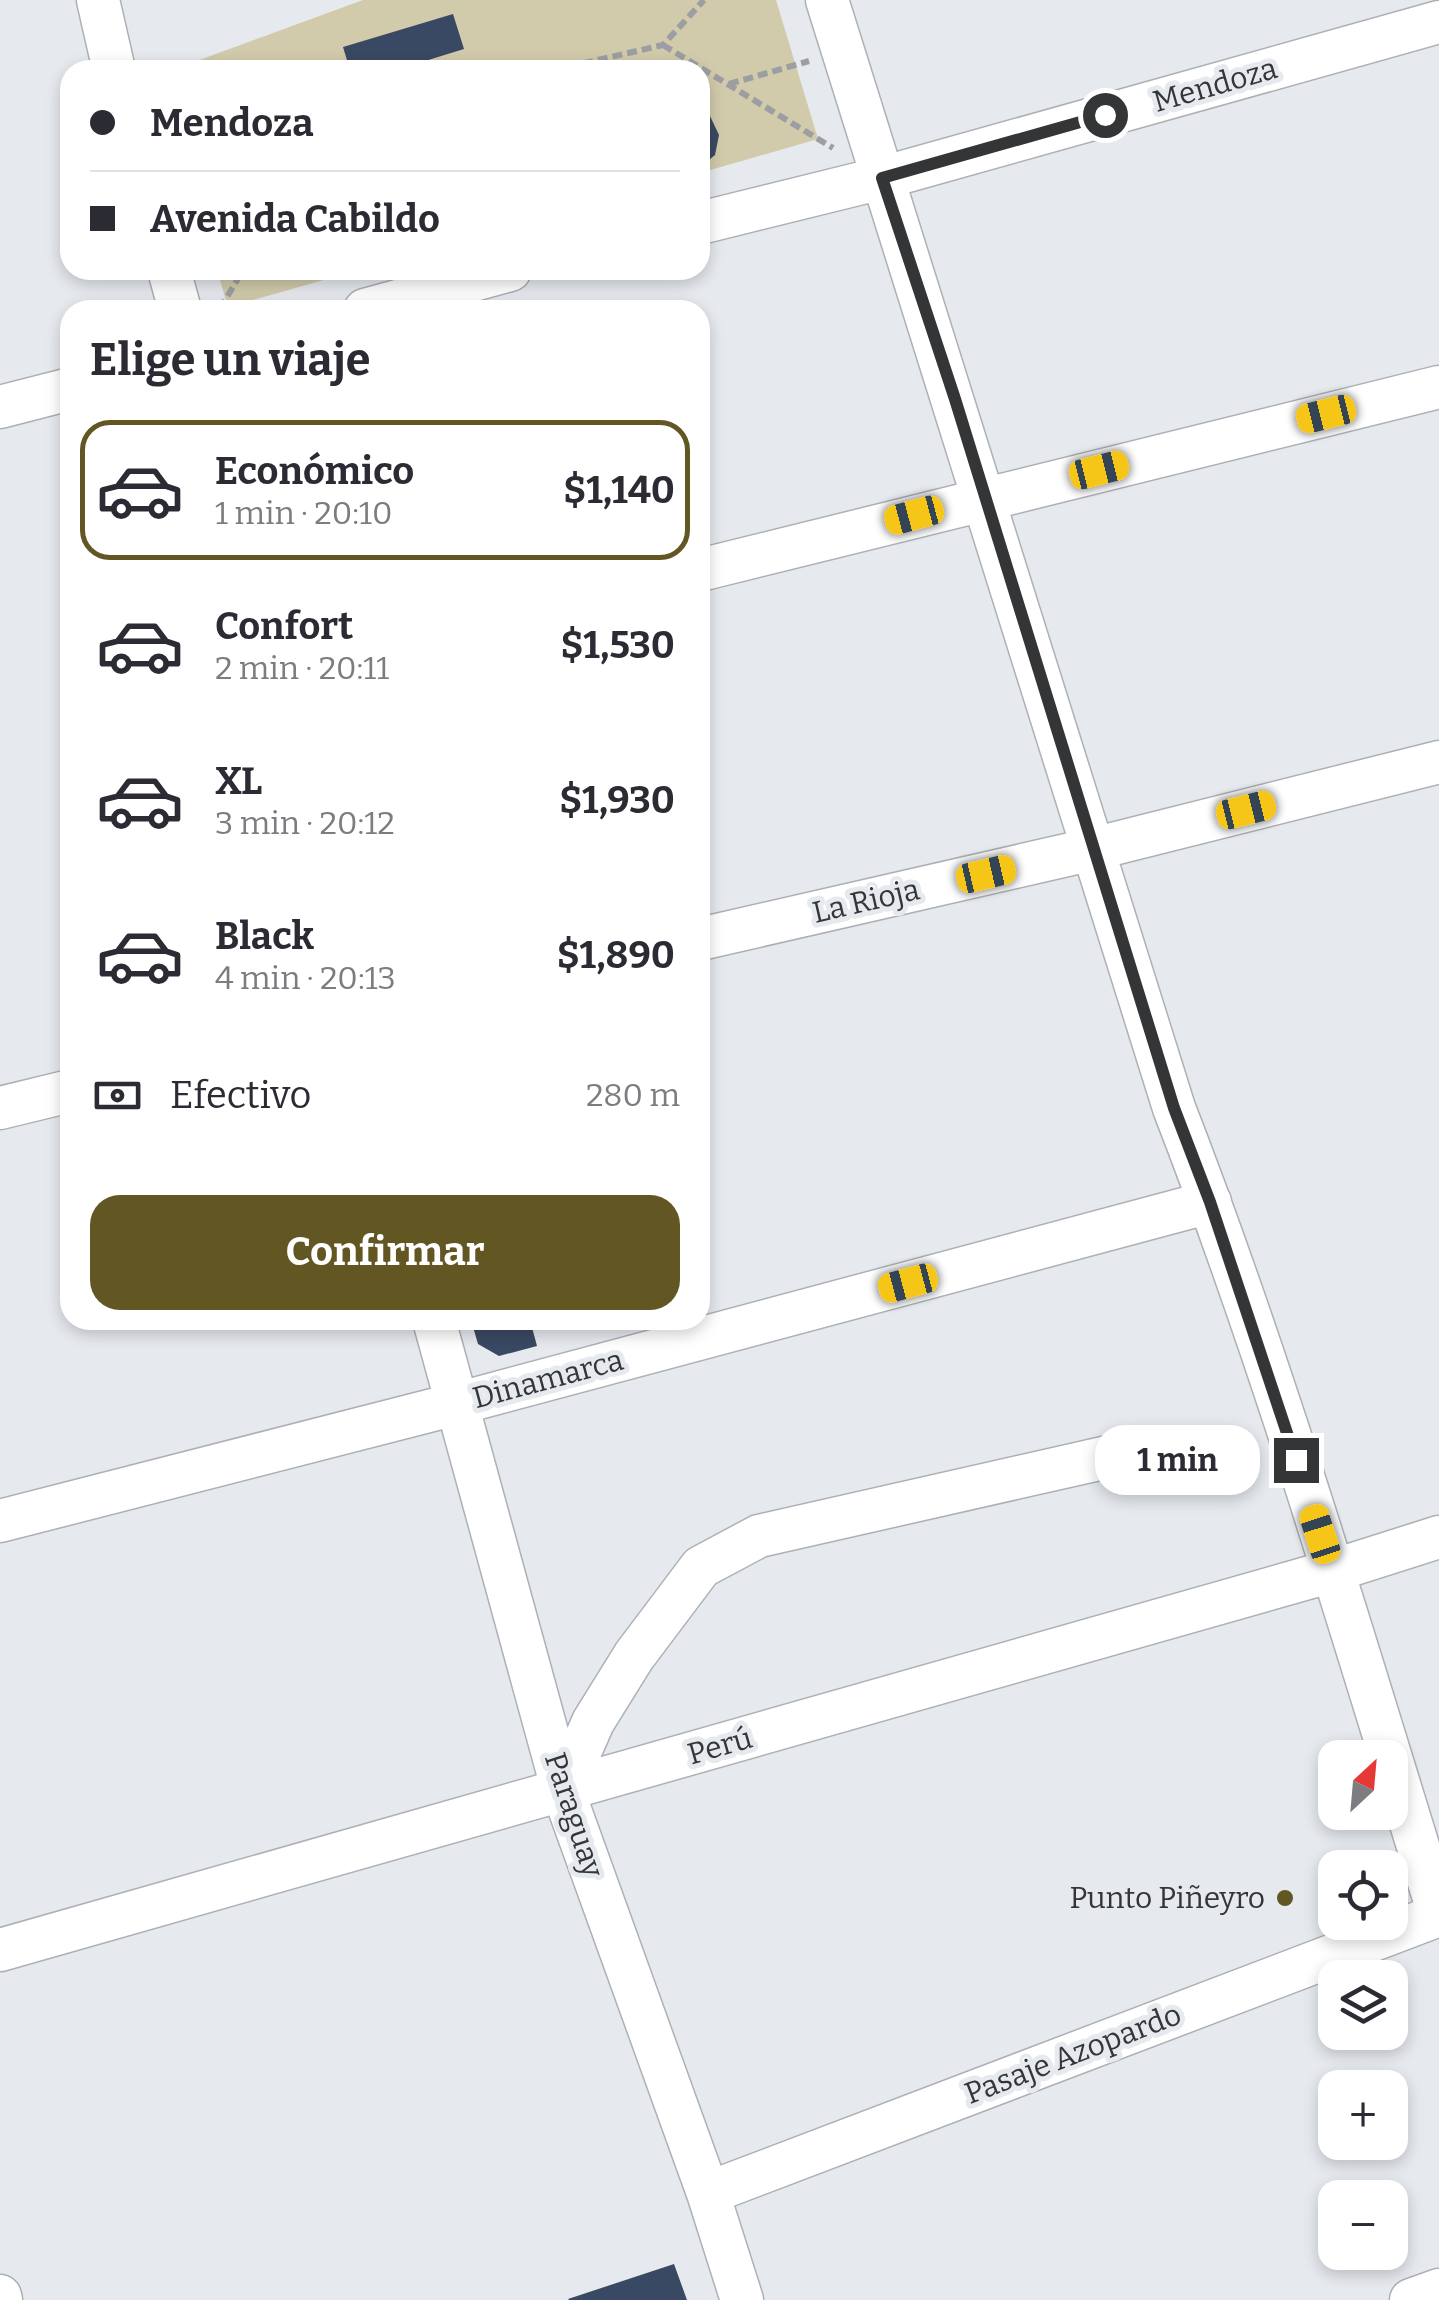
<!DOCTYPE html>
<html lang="es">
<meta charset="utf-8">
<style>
body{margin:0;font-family:Bitter,serif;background:#f2f2f3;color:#2b2b33;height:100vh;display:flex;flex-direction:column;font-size:38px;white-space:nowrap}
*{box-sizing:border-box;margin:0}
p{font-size:32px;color:#7c7c81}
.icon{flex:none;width:55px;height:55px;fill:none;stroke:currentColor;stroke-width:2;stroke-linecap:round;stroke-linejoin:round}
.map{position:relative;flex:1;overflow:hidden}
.drawer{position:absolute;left:60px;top:300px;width:650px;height:1030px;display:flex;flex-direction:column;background:#fff;border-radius:30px;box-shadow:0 5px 15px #0003}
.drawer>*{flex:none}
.top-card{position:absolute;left:60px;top:60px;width:650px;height:220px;border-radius:30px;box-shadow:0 5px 15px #0003;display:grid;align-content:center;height:220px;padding:0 30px;background:#fff}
.needle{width:65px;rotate:26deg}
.controls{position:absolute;left:1318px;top:1740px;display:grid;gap:20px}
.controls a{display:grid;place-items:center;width:90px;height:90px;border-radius:20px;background:#fff;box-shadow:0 5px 15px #0003;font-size:50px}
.end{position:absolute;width:45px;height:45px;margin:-22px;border:12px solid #343537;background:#fff;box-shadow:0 0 0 5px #fff}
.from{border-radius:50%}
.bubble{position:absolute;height:70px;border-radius:30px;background:#fff;box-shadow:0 5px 15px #0003;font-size:32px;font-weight:700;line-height:70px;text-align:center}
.car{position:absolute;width:30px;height:60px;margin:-30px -15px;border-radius:12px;box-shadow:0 0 8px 2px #0007;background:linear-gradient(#f5c518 24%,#345 0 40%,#f5c518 0 76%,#345 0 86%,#f5c518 0)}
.top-card b{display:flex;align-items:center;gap:35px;height:95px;font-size:38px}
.top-card b+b{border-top:2px solid #e1e1e2}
.top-card i{width:25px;height:25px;background:#2b2b33}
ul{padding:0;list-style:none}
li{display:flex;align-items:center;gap:30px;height:140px;margin:0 20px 15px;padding:0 10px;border:5px solid transparent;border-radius:30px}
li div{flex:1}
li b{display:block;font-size:38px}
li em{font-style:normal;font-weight:700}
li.selected{border-color:#625623}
li>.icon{width:90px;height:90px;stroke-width:1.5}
h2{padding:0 30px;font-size:45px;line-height:120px}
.pay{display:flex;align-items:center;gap:25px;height:110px;padding:0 30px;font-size:38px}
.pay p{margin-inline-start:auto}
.cta{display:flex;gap:20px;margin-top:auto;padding:20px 30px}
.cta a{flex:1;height:115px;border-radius:30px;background:#625623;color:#fff;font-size:40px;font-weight:700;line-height:115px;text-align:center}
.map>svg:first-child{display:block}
.green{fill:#d1caab}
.building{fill:#3a4963}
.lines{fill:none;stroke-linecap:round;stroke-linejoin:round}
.minor-casing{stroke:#adb0b5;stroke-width:45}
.path{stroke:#9c9ea2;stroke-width:6;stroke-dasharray:10 5;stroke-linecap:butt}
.minor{stroke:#fff;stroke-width:42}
.route{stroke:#343537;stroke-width:12}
.poi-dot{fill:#625623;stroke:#e6e9ee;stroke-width:4}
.labels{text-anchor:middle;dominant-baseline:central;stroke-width:10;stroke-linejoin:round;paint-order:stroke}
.street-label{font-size:30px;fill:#343537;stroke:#e6e9ee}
.poi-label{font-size:30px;fill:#343537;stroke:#e6e9ee;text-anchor:end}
</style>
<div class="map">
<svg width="1439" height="2300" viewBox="0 0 1439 2300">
<rect width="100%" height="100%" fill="#e6e9ee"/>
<path class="green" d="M363 0H776L818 139 700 173V70H172Z
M217 270H359L228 307Z"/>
<path class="building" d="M453 14 464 49 396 70H350L343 47Z
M700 108 710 116 719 135 715 155 700 167Z
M471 1320H530L537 1346 499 1356 478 1344Z
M674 2264 687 2300H569L568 2299Z"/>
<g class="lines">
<defs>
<path id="minor" d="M98 0 114 70
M827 0 1174 1108C1276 1371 1355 1644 1439 1914
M700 223 882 178 1439 22
M169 270 180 310
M365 310 510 270
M0 407 70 389
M700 570 1439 387
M700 939 1093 849 1439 762
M0 1108 70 1091
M434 1320 563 1791 708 2193 742 2300
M0 1521 456 1404 1210 1202
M563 1791 593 1722 634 1656 701 1567 759 1536 1121 1454
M0 1950 1332 1571 1439 1537
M708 2193 1439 1915
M0 2296 1 2300
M1411 2300 1439 2290"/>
</defs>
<use href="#minor" class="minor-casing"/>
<path class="path" d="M663 45 833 148
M554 70 663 45 704 0
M729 84 809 61
M220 309 243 270"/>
<use href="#minor" class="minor"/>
</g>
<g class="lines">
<path class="route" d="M1105 115 882 178 955 399 1174 1108 1210 1202 1296 1460"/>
</g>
<circle class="poi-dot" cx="1285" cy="1898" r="10"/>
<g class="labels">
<g class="street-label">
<text transform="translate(1215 85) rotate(-16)">Mendoza</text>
<text transform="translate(866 901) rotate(-13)">La Rioja</text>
<text transform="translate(548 1379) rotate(-15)">Dinamarca</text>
<text transform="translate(720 1746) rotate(-16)">Perú</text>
<text transform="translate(574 1815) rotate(72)">Paraguay</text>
<text transform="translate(1073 2054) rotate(-21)">Pasaje Azopardo</text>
</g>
<g class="poi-label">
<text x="1265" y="1898">Punto Piñeyro</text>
</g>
</g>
</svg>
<div class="controls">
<a><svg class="needle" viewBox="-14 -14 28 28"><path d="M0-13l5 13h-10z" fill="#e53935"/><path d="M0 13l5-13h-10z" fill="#7c7c81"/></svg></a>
<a><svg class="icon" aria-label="locate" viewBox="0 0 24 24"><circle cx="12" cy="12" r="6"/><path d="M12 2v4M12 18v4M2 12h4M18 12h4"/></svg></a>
<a><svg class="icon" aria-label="layers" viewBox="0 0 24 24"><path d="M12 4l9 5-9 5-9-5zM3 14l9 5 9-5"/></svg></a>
<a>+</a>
<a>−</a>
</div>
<i class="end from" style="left:1105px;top:115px"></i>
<i class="end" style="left:1296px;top:1460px"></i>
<div class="bubble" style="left:1095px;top:1425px;width:165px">1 min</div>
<i class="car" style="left:1326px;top:414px;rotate:256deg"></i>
<i class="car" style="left:1099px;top:470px;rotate:76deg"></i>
<i class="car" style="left:914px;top:515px;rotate:255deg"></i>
<i class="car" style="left:1246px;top:810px;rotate:76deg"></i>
<i class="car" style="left:986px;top:874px;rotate:77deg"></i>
<i class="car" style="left:908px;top:1283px;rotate:255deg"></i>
<i class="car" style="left:1320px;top:1534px;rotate:342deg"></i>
<div class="top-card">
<b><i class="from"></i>Mendoza</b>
<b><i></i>Avenida Cabildo</b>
</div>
<section class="drawer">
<h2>Elige un viaje</h2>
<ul>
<li class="selected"><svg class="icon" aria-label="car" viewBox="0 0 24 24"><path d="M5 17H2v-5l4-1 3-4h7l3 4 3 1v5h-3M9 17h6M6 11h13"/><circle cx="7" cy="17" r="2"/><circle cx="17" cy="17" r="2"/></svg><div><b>Económico</b><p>1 min · 20:10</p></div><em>$1,140</em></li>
<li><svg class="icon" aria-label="car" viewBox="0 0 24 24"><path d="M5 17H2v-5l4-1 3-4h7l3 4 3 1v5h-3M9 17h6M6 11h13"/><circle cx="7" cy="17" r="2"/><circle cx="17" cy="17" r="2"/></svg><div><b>Confort</b><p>2 min · 20:11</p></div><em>$1,530</em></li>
<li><svg class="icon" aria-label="car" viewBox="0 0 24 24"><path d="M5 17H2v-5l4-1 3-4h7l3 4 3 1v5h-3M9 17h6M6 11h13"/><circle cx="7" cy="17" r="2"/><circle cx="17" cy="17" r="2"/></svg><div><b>XL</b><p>3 min · 20:12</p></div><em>$1,930</em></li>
<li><svg class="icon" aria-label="car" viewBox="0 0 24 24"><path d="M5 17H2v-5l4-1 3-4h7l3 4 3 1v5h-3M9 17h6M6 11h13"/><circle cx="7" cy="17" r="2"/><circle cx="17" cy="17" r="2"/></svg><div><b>Black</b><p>4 min · 20:13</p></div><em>$1,890</em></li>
</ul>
<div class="pay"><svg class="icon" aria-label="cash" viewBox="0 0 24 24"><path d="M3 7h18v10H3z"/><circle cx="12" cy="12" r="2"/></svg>Efectivo<p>280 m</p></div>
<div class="cta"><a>Confirmar</a></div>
</section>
</div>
